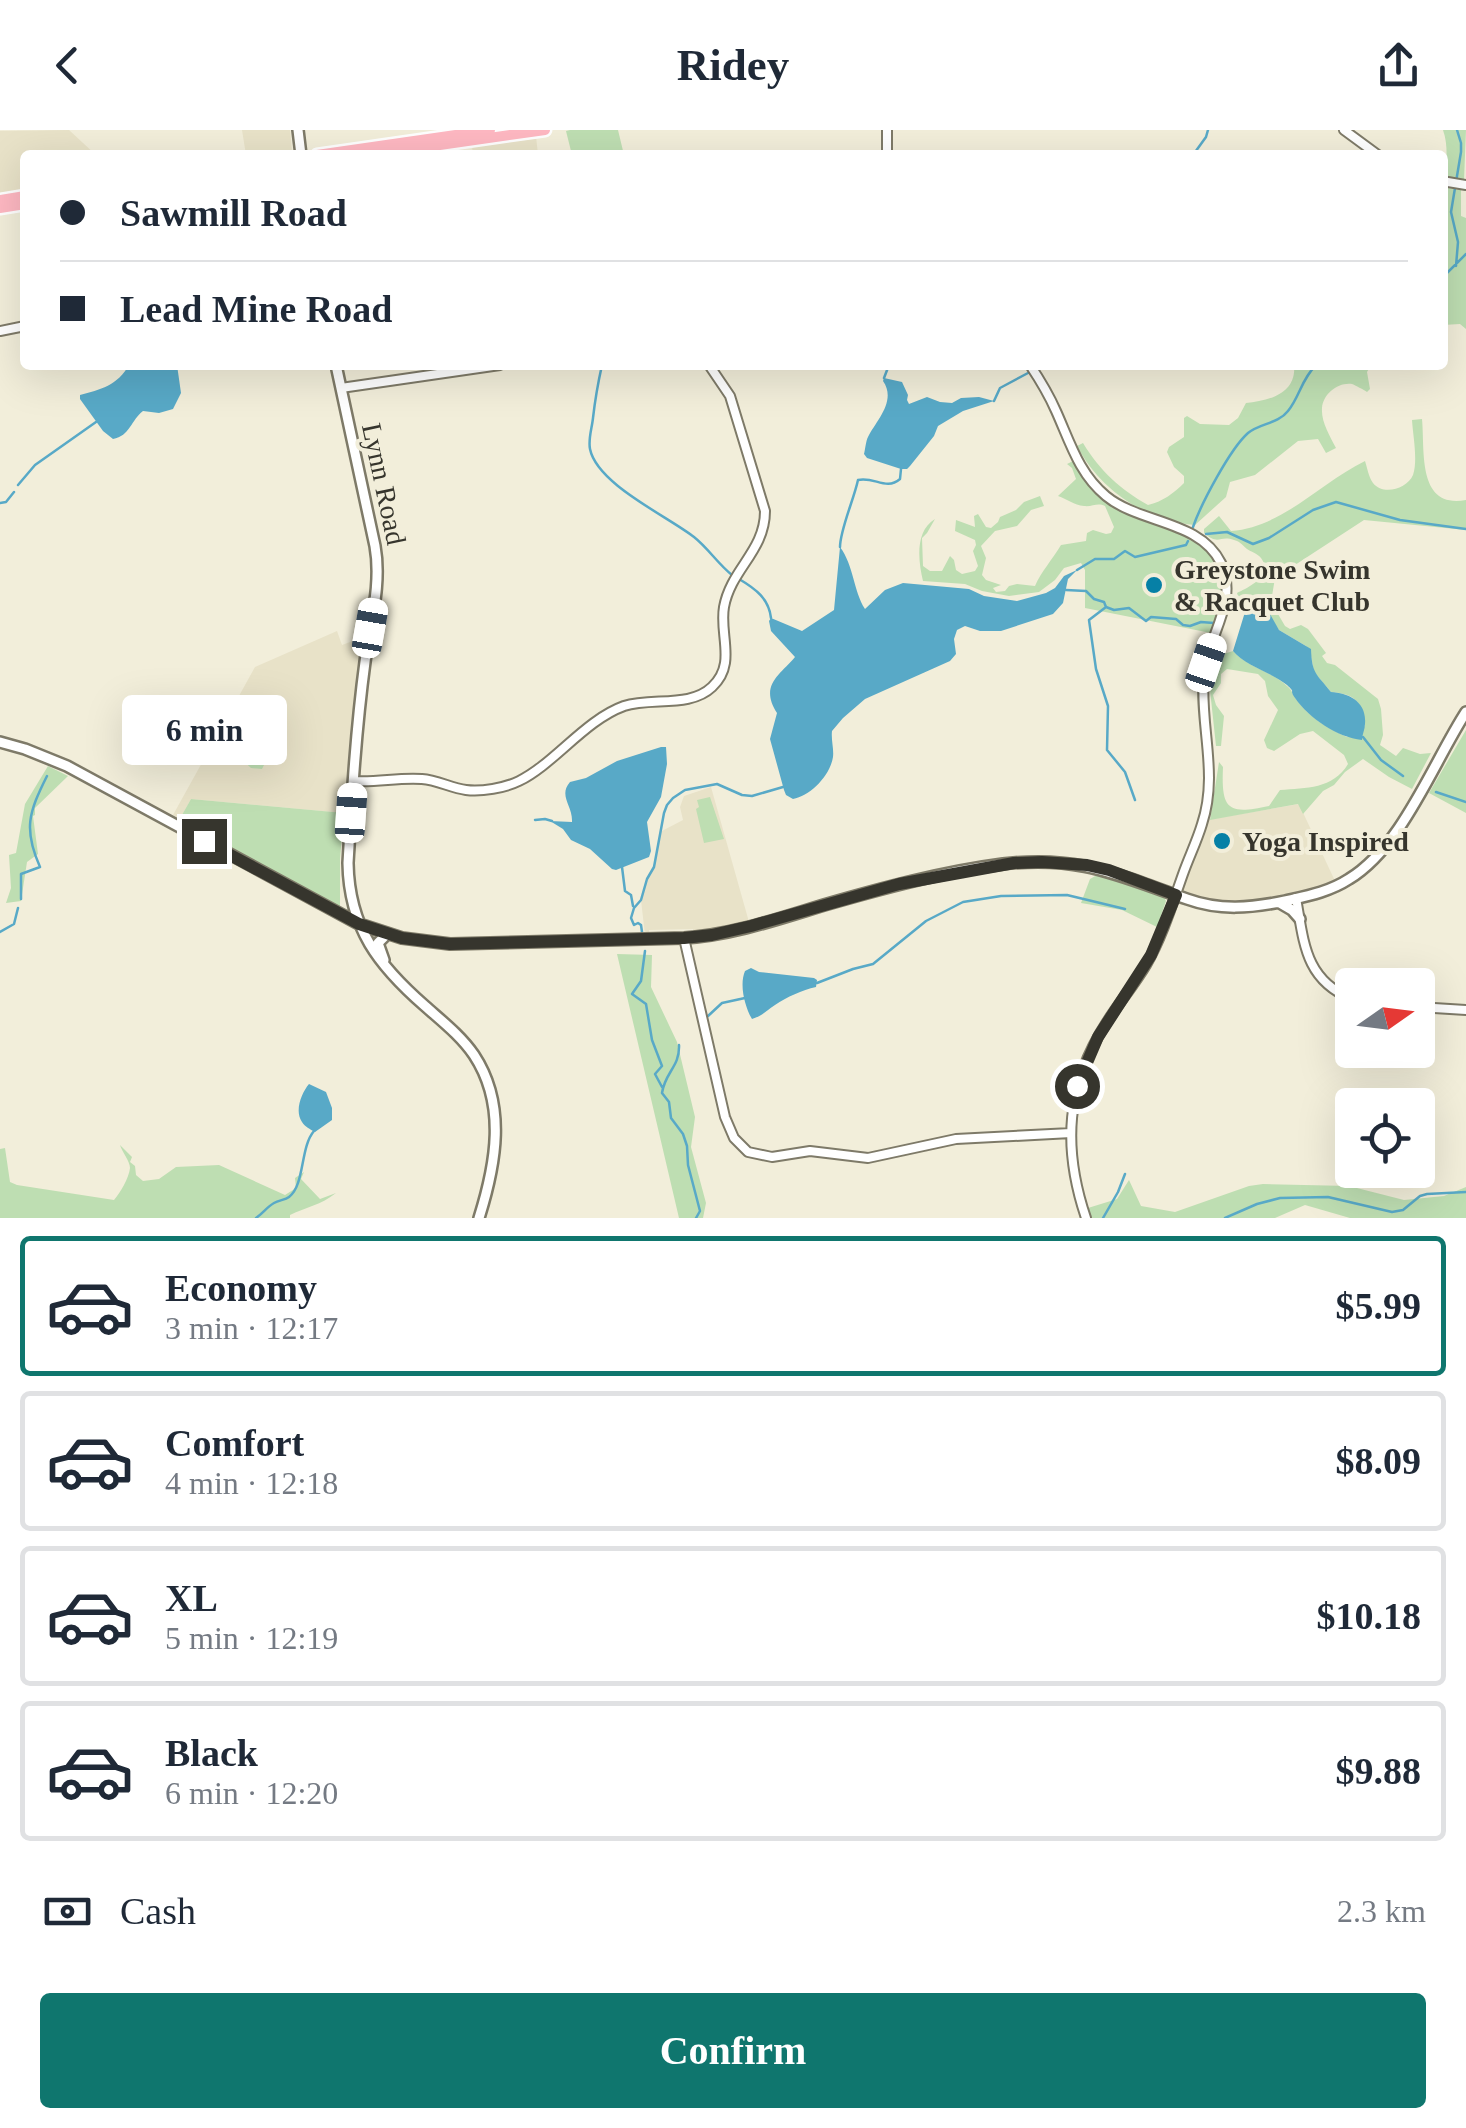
<!DOCTYPE html>
<meta charset="utf-8">
<style>
body{margin:0;font-family:Georgia,serif;background:#f2f2f3;color:#1f2937;height:100vh;display:flex;flex-direction:column;font-size:38px;white-space:nowrap}
*{box-sizing:border-box;margin:0}
p{font-size:32px;color:#747a83}
.icon{flex:none;width:55px;height:55px;fill:none;stroke:currentColor;stroke-width:2;stroke-linecap:round;stroke-linejoin:round}
.map{position:relative;height:1088px;overflow:hidden}
.side{display:flex;flex-direction:column;background:#fff;flex:1}
.side>*{flex:none}
.banner{position:absolute;left:20px;top:20px;width:1428px;height:220px;border-radius:10px;box-shadow:0 10px 40px #0002;display:grid;align-content:center;height:220px;padding:0 40px;background:#fff}
.needle{width:65px;rotate:76deg}
.tools{position:absolute;left:1335px;top:838px;display:grid;gap:20px}
.tools a{display:grid;place-items:center;width:100px;height:100px;border-radius:10px;background:#fff;box-shadow:0 10px 40px #0002;font-size:50px}
.end{position:absolute;width:45px;height:45px;margin:-22px;border:12px solid #36352d;background:#fff;box-shadow:0 0 0 5px #fff}
.from{border-radius:50%}
.bubble{position:absolute;height:70px;border-radius:10px;background:#fff;box-shadow:0 10px 40px #0002;font-size:32px;font-weight:600;line-height:70px;text-align:center}
.car{position:absolute;width:30px;height:60px;margin:-30px -15px;border-radius:12px;box-shadow:0 0 8px 2px #0007;background:linear-gradient(#fff 24%,#345 0 40%,#fff 0 76%,#345 0 86%,#fff 0)}
.banner b{display:flex;align-items:center;gap:35px;height:95px;font-size:38px}
.banner b+b{border-top:2px solid #e0e1e3}
.banner i{width:25px;height:25px;background:#1f2937}
ul{padding:18px 0 0;list-style:none}
li{display:flex;align-items:center;gap:30px;height:140px;margin:0 20px 15px;padding:0 20px;border:5px solid #e0e1e3;border-radius:10px}
li div{flex:1}
li b{display:block;font-size:38px}
li em{font-style:normal;font-weight:600}
li.selected{border-color:#0f766e}
li>.icon{width:90px;height:90px;stroke-width:1.5}
.pay{display:flex;align-items:center;gap:25px;height:110px;padding:0 40px;font-size:38px}
.pay p{margin-inline-start:auto}
.action{display:flex;gap:20px;margin-top:auto;padding:20px 40px}
.action a{flex:1;height:115px;border-radius:10px;background:#0f766e;color:#fff;font-size:40px;font-weight:600;line-height:115px;text-align:center}
header{display:flex;justify-content:space-between;align-items:center;height:130px;padding:0 40px;background:#fff;font-size:45px;font-weight:600}
.map>svg:first-child{display:block}
.built{fill:#e8e2c8}
.green{fill:#bedeb2}
.water{fill:#58a9c7}
.lines{fill:none;stroke-linecap:round;stroke-linejoin:round}
.stream{stroke:#58a9c7;stroke-width:2.5}
.tertiary-casing{stroke:#7e7a68;stroke-width:12}
.secondary-casing{stroke:#7e7a68;stroke-width:14}
.primary-casing{stroke:#fff;stroke-width:15}
.tertiary{stroke:#fff;stroke-width:8}
.secondary{stroke:#fff;stroke-width:9}
.primary{stroke:#feb8c2;stroke-width:10}
.route{stroke:#36352d;stroke-width:12}
.poi-dot{fill:#0680a6;stroke:#f2eeda;stroke-width:4}
.labels{text-anchor:middle;dominant-baseline:central;stroke-width:8;stroke-linejoin:round;paint-order:stroke}
.street-label{font-size:28px;fill:#36352d;stroke:#f2eeda}
.poi-label{font-size:28px;font-weight:bold;fill:#36352d;stroke:#f2eeda;text-anchor:start}
</style>
<header><svg class="icon" aria-label="back" viewBox="0 0 24 24"><path d="M15 5l-7 7 7 7"/></svg>Ridey<svg class="icon" aria-label="share" viewBox="0 0 24 24"><path d="M12 15V3M7 8l5-5 5 5M5 13v7h14v-7"/></svg></header>
<div class="map">
<svg width="1466" height="1088" viewBox="0 0 1466 1088">
<rect width="100%" height="100%" fill="#f2eeda"/>
<path class="built" d="M69 0 96 25H25V63L0 66V1Z
M242 0H290L292 21 281 25H246Z
M536 6 538 25H473L472 16Z
M337 501 342 515 361 508 344 683 191 669 180 689 173 685 255 537Z
M711 657 749 792 694 803 693 799 649 800V805H645L641 770 647 749 654 736 660 702 683 690 680 677 684 666Z
M1299 674 1335 751 1307 761 1238 773 1206 769 1183 760 1182 754 1206 690Z"/>
<path class="green" d="M570 0H618L624 25H572L566 1Z
M1443 0H1466L1464 50 1448 47C1445 31 1449 17 1443 0Z
M1448 58 1461 60V86L1466 88V199L1460 194 1443 195V163L1445 159 1442 155V102L1446 96Z
M1294 235H1371L1367 242 1370 259 1367 262C1364 260 1355 255 1352 254 1338 252 1323 264 1322 278 1321 292 1330 306 1336 318L1326 323 1318 309 1298 311 1255 345 1230 352 1226 367 1195 395C1146 391 1100 360 1077 316L1083 313C1100 341 1120 359 1148 375 1162 372 1174 363 1184 353V346L1174 337 1167 322 1169 317 1184 307V288L1187 286 1200 294 1229 295 1238 288 1246 273C1268 271 1297 264 1294 235Z
M1422 289C1425 322 1417 379 1466 370V400L1364 390 1275 448 1271 472 1285 496 1290 499 1301 495 1308 499 1326 523 1322 526 1327 533 1335 535 1378 569 1381 579 1383 605 1380 615 1396 626 1403 618 1420 624 1431 623 1412 659 1389 647 1363 629 1345 642 1334 655 1323 661 1303 684 1298 674 1210 690 1219 632 1223 637C1221 680 1228 685 1269 676L1280 660C1306 658 1333 659 1348 634L1344 625 1313 601 1300 604 1274 621 1267 618 1264 610 1278 580 1268 566 1265 551 1258 544 1227 539 1221 544V553L1213 565 1216 575 1224 586 1221 616H1216L1210 560 1214 527 1233 521C1247 537 1271 541 1287 556 1294 562 1290 561 1296 569 1309 587 1328 599 1347 607L1362 601 1365 595C1362 570 1354 564 1331 562L1314 542 1311 526 1306 516 1279 500 1262 476 1250 477 1240 472 1237 463C1248 458 1274 445 1261 428 1257 423 1251 422 1247 419 1241 414 1241 412 1234 410 1219 405 1219 416 1204 403V399L1219 386 1231 401C1283 397 1320 353 1365 331 1367 337 1369 348 1373 353 1383 366 1407 359 1413 345 1418 330 1413 306 1412 290Z
M1073 331C1080 343 1086 355 1096 364 1132 397 1224 396 1223 457 1223 472 1216 488 1211 503L1085 478V440L1081 433 1064 438 1055 450 1039 462 1009 466 982 461 965 454 923 451C918 430 915 401 935 389L927 403 922 408 923 436 930 441H942L950 426 954 430 956 440 962 444 975 441 978 436 973 421 976 415 975 410 955 401 956 390 975 397 974 386 978 384 986 397 991 398 998 392 1000 387 1016 380 1024 372 1040 366 1044 376 1031 380 1017 396 995 401 981 416 986 428 982 445 986 450 1001 455 993 458 996 462 1005 461 1009 456 1017 454 1035 456C1041 442 1052 430 1061 415L1086 411 1087 403 1093 400 1106 404 1111 403 1114 397 1105 376C1097 372 1093 377 1084 376 1074 375 1067 369 1058 366L1076 349 1072 338 1067 334Z
M241 597C252 603 263 617 267 629L262 639 251 638C241 629 225 616 230 601Z
M1466 600V683L1429 663Z
M48 636 68 646 35 678V685L33 686 38 724 27 732 21 771 6 773 11 758 9 725 16 723 25 674Z
M710 667 724 709 704 713 696 679 699 677 697 670Z
M191 669 344 683 340 729V779L178 692Z
M1097 745 1164 767 1166 771 1157 797 1122 780 1081 773 1090 749Z
M617 824 652 825 651 857 677 912 695 987 691 1017 706 1073 703 1088H679Z
M120 1015 132 1027 130 1032 135 1036 136 1045 143 1051 159 1049 176 1037 219 1035 285 1065 296 1058 295 1048 304 1042 301 1049 320 1069 336 1063C321 1075 306 1077 290 1085V1088H0V1019L5 1018 10 1052 17 1055 114 1070C120 1063 129 1048 130 1038 130 1031 122 1022 120 1015Z
M1129 1050 1141 1076 1175 1082 1249 1056 1263 1054 1349 1056 1404 1070 1444 1066 1466 1057V1088H1350L1305 1075 1275 1088H1091L1088 1078 1117 1069Z"/>
<path class="water" d="M129 235H177L181 263 173 279 159 283 143 281C131 290 130 306 113 309L103 301 80 269V265C100 260 118 255 129 235Z
M884 248 902 252 908 265 907 270 909 274 927 267 940 272 952 273 961 268 979 267 994 271 963 281 938 296 934 306 910 336 907 339H901L867 328 864 324C865 321 866 310 868 307 876 291 897 271 883 251Z
M840 417C854 436 853 460 865 479L885 460 903 453 969 459 984 466 1017 471 1046 463 1055 458 1064 446 1077 440 1068 449 1063 473 1053 484 1001 501H980L965 496 957 500 954 509 956 524 950 531 865 569 843 588 832 601C831 610 834 619 833 627 830 646 810 666 793 669L786 665 784 660 770 609 777 583C759 555 780 545 795 527L771 501 769 491 771 488 802 501 834 480Z
M1254 476 1266 477 1279 500 1311 519C1312 544 1316 543 1331 562 1348 563 1367 571 1365 594 1365 599 1362 605 1362 610 1337 607 1310 589 1295 568 1288 558 1297 564 1287 555 1271 542 1245 536 1233 521L1245 482Z
M661 617H666L667 634 661 667 647 692 651 721 649 727 616 740 612 739 590 719 571 710 563 699 550 691 572 692C573 676 558 666 570 652L586 648 617 631Z
M751 838 759 842 814 848 817 850 816 857C802 860 787 867 775 875 766 881 762 886 752 889 745 877 739 855 745 841Z
M309 954 326 962 332 978V990L315 1002C310 999 305 997 302 992 294 981 302 962 309 954Z"/>
<g class="lines">
<path class="stream" d="M1193 25 1206 7 1208 0
M1456 136 1458 112 1451 82 1461 22V13L1457 0
M1442 148 1466 124
M602 235C598 253 595 270 593 288 592 298 588 309 590 319 597 354 667 386 694 407 708 418 718 434 732 445
M884 248 889 235
M994 271 1000 258 1028 243
M18 355 35 335 96 292
M0 373 6 372 14 362
M1193 397C1201 374 1230 319 1248 303 1260 293 1278 294 1288 281 1300 266 1301 250 1316 235
M1206 404 1227 402 1253 414 1269 408 1313 380 1336 372 1400 390 1466 399
M840 417C840 400 854 369 858 350 874 346 886 361 900 349L901 339
M1077 440 1095 429H1114L1125 421 1135 427 1186 415 1188 411
M739 449C756 459 769 469 771 488
M1066 460 1086 461 1094 469 1104 472 1106 477 1114 480 1129 478 1146 491 1151 487 1176 489 1183 495 1190 496 1201 492 1214 493
M1106 477 1089 490 1096 539 1108 576 1107 620 1125 642 1135 670
M1363 607 1381 630 1403 646
M1436 662 1466 672
M535 690 545 689 552 691
M622 737 625 761 631 765 633 776
M21 769V744L40 737C23 699 29 682 47 646
M0 802 14 794 18 778
M642 802 641 795 638 793 634 795 631 788 634 778 641 770 647 749 654 737 664 683 667 675 673 668 685 660 717 654 742 665 752 666 783 657
M645 821 641 851 632 864 646 874 652 910 662 936 655 944 662 957
M817 853 853 839 873 834 926 791 963 772 1001 766 1067 765 1125 779
M708 886 722 873 745 868
M679 915C680 937 665 942 662 963L669 972 671 988 683 1004 687 1016 688 1035 700 1081 696 1088
M256 1088C263 1083 267 1077 274 1073 279 1070 285 1070 289 1067 305 1055 300 1017 314 1001
M1103 1088 1118 1062 1125 1044
M1225 1088 1257 1074 1280 1068 1328 1067 1392 1082 1403 1080 1420 1066 1427 1064 1466 1062"/>
<defs>
<path id="tertiary" d="M887 0V25
M1344 0 1378 25
M1442 51 1466 55
M0 201 25 196
M1030 235C1040 250 1049 265 1056 281 1070 312 1079 344 1106 366 1140 394 1200 390 1221 433 1239 472 1208 505 1204 543 1199 594 1219 643 1202 694 1197 711 1189 727 1183 744 1172 775 1162 807 1146 835 1134 855 1119 873 1107 892 1066 955 1062 1017 1086 1088
M341 258 500 235
M353 651C376 653 399 647 422 649 437 650 451 658 466 660 481 662 505 658 519 651 554 634 585 590 624 576 652 567 690 578 712 557 737 534 719 505 724 477 731 439 765 421 765 381L730 266 709 235
M1296 768C1304 813 1305 850 1352 869
M684 808 725 987 734 1008 748 1022 772 1027 810 1021 868 1028 956 1009 1071 1003
M1418 877 1466 880"/>
<path id="secondary" d="M298 0 301 25
M336 235 375 416C382 455 370 493 365 532 356 599 352 666 348 733 349 798 379 836 425 876 443 892 461 906 474 925 507 975 496 1034 479 1088
M0 612 25 619 67 636 359 794 402 808 450 814 684 808C732 805 778 789 824 775 883 758 942 742 1003 734 1080 725 1117 745 1187 769 1220 781 1251 778 1285 771 1307 766 1329 762 1349 749 1402 717 1433 633 1466 582
M1280 773 1292 780 1300 789
M384 830 378 813 387 804"/>
<path id="primary" d="M317 25 490 0
M370 25 545 0
M0 70 25 66
M0 78 25 74"/>
</defs>
<use href="#tertiary" class="tertiary-casing"/>
<use href="#secondary" class="secondary-casing"/>
<use href="#primary" class="primary-casing"/>
<use href="#tertiary" class="tertiary"/>
<use href="#secondary" class="secondary"/>
<use href="#primary" class="primary"/>
</g>
<g class="lines">
<path class="route" d="M204 711 359 794 402 808 450 814 684 808 712 805 751 796 899 754 1014 733 1042 732 1087 735 1109 740 1176 765 1151 825 1098 907 1077 956"/>
</g>
<g class="poi-dot">
<circle cx="1154" cy="455" r="10"/>
<circle cx="1222" cy="711" r="10"/>
</g>
<g class="labels">
<g class="street-label">
<text transform="translate(384 354) rotate(78)">Lynn Road</text>
</g>
<g class="poi-label">
<text x="1174" y="439">Greystone Swim<tspan x="1174" dy="32">&amp; Racquet Club</tspan></text>
<text x="1242" y="711">Yoga Inspired</text>
</g>
</g>
</svg>
<div class="tools">
<a><svg class="needle" viewBox="-14 -14 28 28"><path d="M0-13l5 13h-10z" fill="#e53935"/><path d="M0 13l5-13h-10z" fill="#747a83"/></svg></a>
<a><svg class="icon" aria-label="locate" viewBox="0 0 24 24"><circle cx="12" cy="12" r="6"/><path d="M12 2v4M12 18v4M2 12h4M18 12h4"/></svg></a>
</div>
<i class="end from" style="left:1077px;top:956px"></i>
<i class="end" style="left:204px;top:711px"></i>
<div class="bubble" style="left:122px;top:565px;width:165px">6 min</div>
<i class="car" style="left:370px;top:498px;rotate:10deg"></i>
<i class="car" style="left:1206px;top:533px;rotate:19deg"></i>
<i class="car" style="left:351px;top:683px;rotate:4deg"></i>
<div class="banner">
<b><i class="from"></i>Sawmill Road</b>
<b><i></i>Lead Mine Road</b>
</div>
</div>
<section class="side">
<ul>
<li class="selected"><svg class="icon" aria-label="car" viewBox="0 0 24 24"><path d="M5 17H2v-5l4-1 3-4h7l3 4 3 1v5h-3M9 17h6M6 11h13"/><circle cx="7" cy="17" r="2"/><circle cx="17" cy="17" r="2"/></svg><div><b>Economy</b><p>3 min · 12:17</p></div><em>$5.99</em></li>
<li><svg class="icon" aria-label="car" viewBox="0 0 24 24"><path d="M5 17H2v-5l4-1 3-4h7l3 4 3 1v5h-3M9 17h6M6 11h13"/><circle cx="7" cy="17" r="2"/><circle cx="17" cy="17" r="2"/></svg><div><b>Comfort</b><p>4 min · 12:18</p></div><em>$8.09</em></li>
<li><svg class="icon" aria-label="car" viewBox="0 0 24 24"><path d="M5 17H2v-5l4-1 3-4h7l3 4 3 1v5h-3M9 17h6M6 11h13"/><circle cx="7" cy="17" r="2"/><circle cx="17" cy="17" r="2"/></svg><div><b>XL</b><p>5 min · 12:19</p></div><em>$10.18</em></li>
<li><svg class="icon" aria-label="car" viewBox="0 0 24 24"><path d="M5 17H2v-5l4-1 3-4h7l3 4 3 1v5h-3M9 17h6M6 11h13"/><circle cx="7" cy="17" r="2"/><circle cx="17" cy="17" r="2"/></svg><div><b>Black</b><p>6 min · 12:20</p></div><em>$9.88</em></li>
</ul>
<div class="pay"><svg class="icon" aria-label="cash" viewBox="0 0 24 24"><path d="M3 7h18v10H3z"/><circle cx="12" cy="12" r="2"/></svg>Cash<p>2.3 km</p></div>
<div class="action"><a>Confirm</a></div>
</section>
